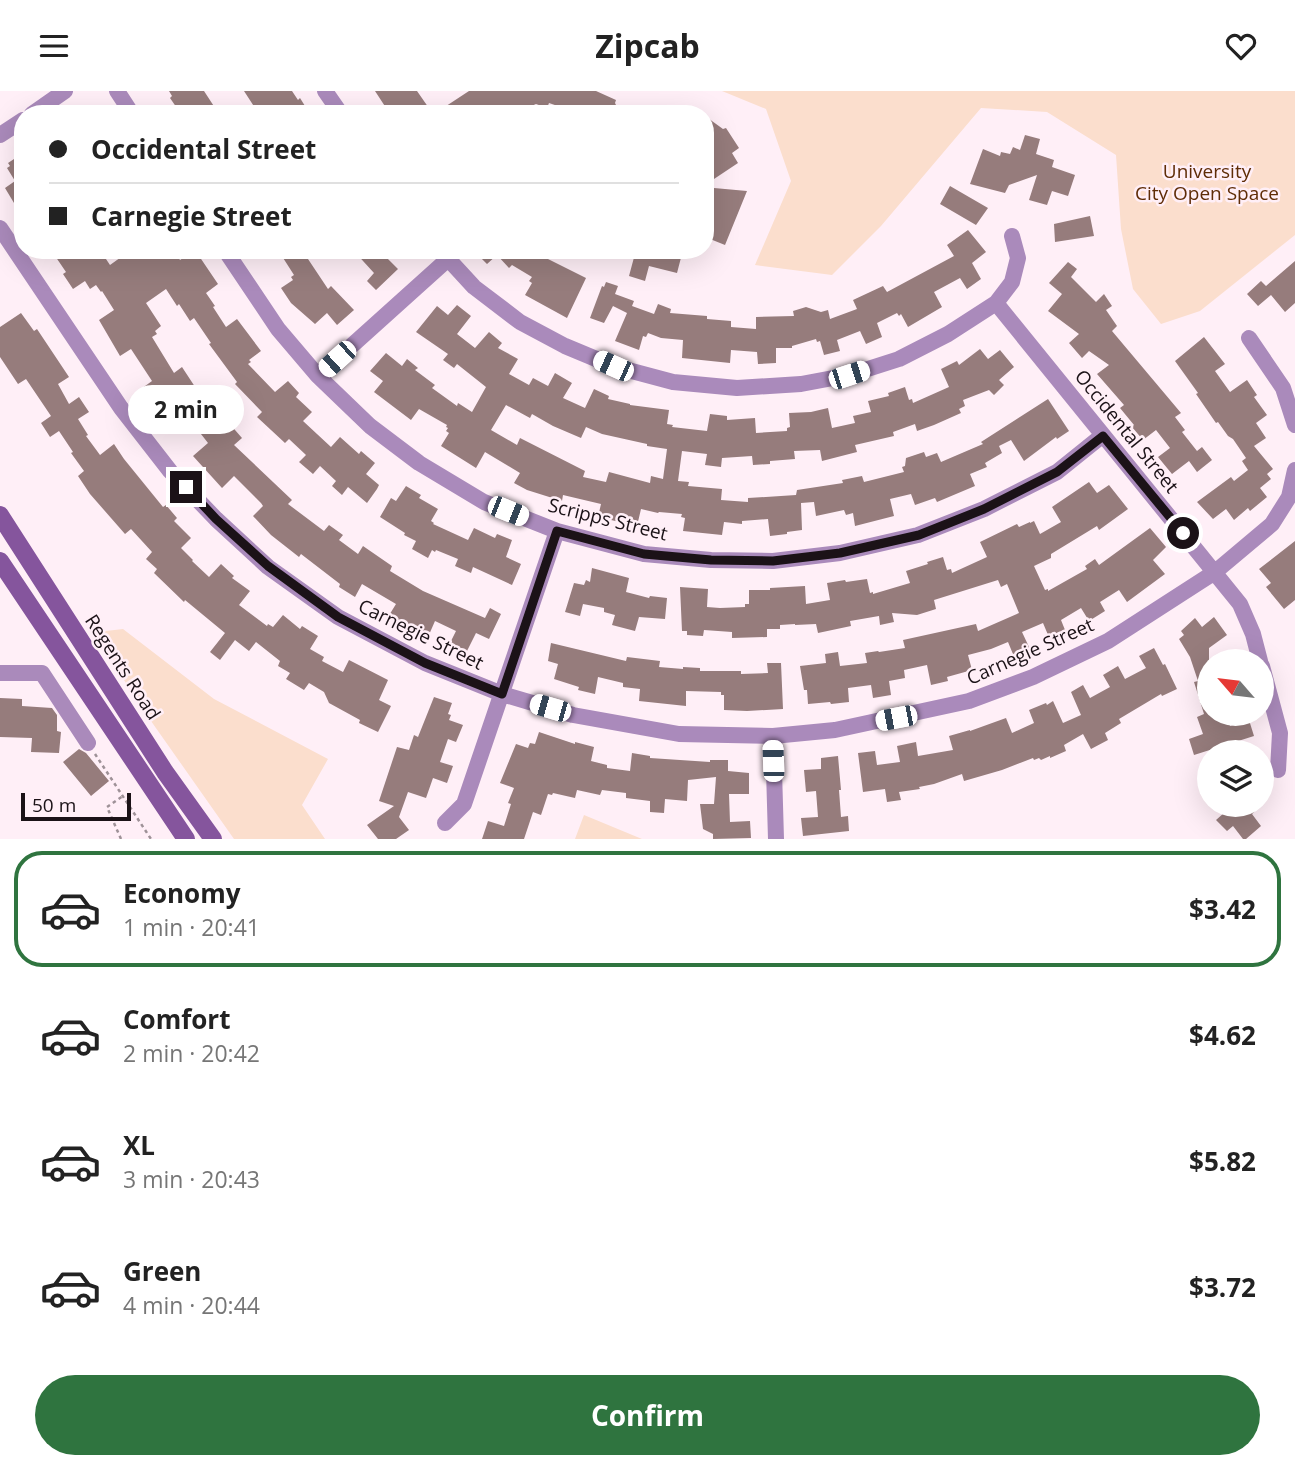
<!DOCTYPE html>
<meta charset="utf-8">
<style>
body{margin:0;font-family:"Open Sans",sans-serif;background:#f2f2f2;color:#222;height:100vh;display:flex;flex-direction:column;font-size:26px;white-space:nowrap}
*{box-sizing:border-box;margin:0}
p{font-size:23px;color:#767676}
.icon{flex:none;width:38px;height:38px;fill:none;stroke:currentColor;stroke-width:2;stroke-linecap:round;stroke-linejoin:round}
.map{position:relative;height:748px;overflow:hidden}
.sheet{display:flex;flex-direction:column;background:#fff;flex:1}
.sheet>*{flex:none}
.hud{position:absolute;left:14px;top:14px;width:700px;height:154px;border-radius:28px;box-shadow:0 7px 28px #0002;display:grid;align-content:center;height:154px;padding:0 35px;background:#fff}
.needle{width:46px;rotate:298deg}
.buttons{position:absolute;left:1197px;top:558px;display:grid;gap:14px}
.buttons a{display:grid;place-items:center;width:77px;height:77px;border-radius:50%;background:#fff;box-shadow:0 7px 28px #0002;font-size:35px}
.scale{position:absolute;left:21px;bottom:18px;width:110px;box-sizing:border-box;padding-left:7px;border:4px solid #1b1217;border-top:0;font-size:19px;line-height:24px;white-space:nowrap;color:#1b1217;-webkit-text-stroke:5px #ffeff7;paint-order:stroke}
.end{position:absolute;width:32px;height:32px;margin:-16px;border:9px solid #1b1217;background:#fff;box-shadow:0 0 0 4px #fff}
.from{border-radius:50%}
.bubble{position:absolute;height:49px;border-radius:24px;background:#fff;box-shadow:0 7px 28px #0002;font-size:23px;font-weight:700;line-height:49px;text-align:center}
.car{position:absolute;width:21px;height:42px;margin:-21px -10px;border-radius:9px;box-shadow:0 0 5px 2px #0007;background:linear-gradient(#fff 24%,#345 0 40%,#fff 0 76%,#345 0 86%,#fff 0)}
.hud b{display:flex;align-items:center;gap:24px;height:66px;font-size:26px}
.hud b+b{border-top:2px solid #e0e0e0}
.hud i{width:18px;height:18px;background:#222}
ul{padding:12px 0 0;list-style:none}
li{display:flex;align-items:center;gap:21px;height:116px;margin:0 14px 10px;padding:0 21px;border:4px solid transparent;border-radius:28px}
li div{flex:1}
li b{display:block;font-size:26px}
li em{font-style:normal;font-weight:700}
li.current{border-color:#2f743f}
li>.icon{width:63px;height:63px;stroke-width:1.5}
.button{display:flex;gap:14px;margin-top:auto;padding:14px 35px}
.button a{flex:1;height:80px;border-radius:42px;background:#2f743f;color:#fff;font-size:28px;font-weight:700;line-height:80px;text-align:center}
header{display:flex;justify-content:space-between;align-items:center;height:91px;padding:0 35px;background:#fff;font-size:32px;font-weight:700}
.map>svg:first-child{display:block}
.green{fill:#fbdecd}
.building{fill:#967c7c;fill-rule:evenodd}
.lines{fill:none;stroke-linecap:round;stroke-linejoin:round}
.path{stroke:#9e9197;stroke-width:2.5;stroke-dasharray:3.5 3.5;stroke-linecap:butt}
.street{stroke:#aa8abb;stroke-width:16}
.secondary{stroke:#85559d;stroke-width:18}
.route{stroke:#1b1217;stroke-width:9}
.labels{text-anchor:middle;dominant-baseline:central;stroke-width:5;stroke-linejoin:round;paint-order:stroke}
.park-label{font-size:19px;fill:#5f2c06;stroke:#ffeff7}
.street-label{font-size:19px;fill:#1b1217;stroke:#ffeff7}
</style>
<header><svg class="icon" aria-label="menu" viewBox="0 0 24 24"><path d="M4 6h16M4 12h16M4 18h16"/></svg>Zipcab<svg class="icon" aria-label="heart" viewBox="0 0 24 24"><path d="M12 20l-8-8c-3-5 5-10 8-4 3-6 11-1 8 4z"/></svg></header>
<div class="map">
<svg width="1295" height="748" viewBox="0 0 1295 748">
<rect width="100%" height="100%" fill="#ffeff7"/>
<path class="green" d="M722 0H1295V144L1200 220 1161 233 1133 198 1121 138 1116 64 1047 21 981 17 881 135 832 184 755 174 791 90 766 18Z
M123 538 214 608 328 668 302 714 325 748H234L132 603 97 541Z
M584 724 642 748H575Z"/>
<path class="building" d="M169 0H204L219 23H181L170 7 172 5Z
M244 0H292L298 9 300 7 310 23H259Z
M375 0H417L433 23H390Z
M469 0H596L616 9 615 12 616 14 632 23H581L549 12 547 17 536 13 513 23H434Z
M705 25 723 38 726 37 739 57 732 62 738 72 705 94Z
M1025 44 1040 48 1036 63 1054 69 1052 76 1075 84 1068 105 1052 100 1047 114 1029 109 1037 84 1009 94 1005 102 970 93 983 58 1000 65 1001 61 1010 63 1013 56 1020 59Z
M23 62V106L14 112 5 97 15 90 7 77 10 75 8 72Z
M950 95 988 117 976 134 940 113Z
M714 97 747 100 725 154 705 146V120Z
M1090 125 1094 145 1055 151 1054 133Z
M968 139 986 161 972 172 981 188 967 198 960 187 934 201 942 216 908 236 901 223 899 225 897 222 877 232 882 246 866 253 860 240 837 249 840 260 824 264 820 250 817 251 816 248 792 255V257H776V272L758 273 757 261 731 259 730 272 682 267 683 249 661 247 648 242 646 246 643 245 639 259 615 250 627 222 613 215 604 232 590 227 602 195 604 196 606 191 618 195 615 203 634 210 632 215 654 223 658 213 671 218 670 222 707 225V228L731 230V236L756 238V226L794 225 793 220 806 216 821 221 828 219 830 228 857 218 853 209 883 195 887 201 954 165 947 154Z
M51 159H100L110 174 131 159H174L180 169 195 159 218 193 206 202 215 215 213 216 226 236 237 228 261 260 249 269 251 271 248 273 275 301 288 290 299 302 296 306 312 321 303 330 331 356 340 346 359 363 361 360 375 372 366 383 379 394 377 398 367 412 348 396 342 404 332 395 336 390 320 375 313 383 299 371 306 364 289 348 285 352 257 326 262 321 235 293 237 291 209 253 211 252 194 227 190 230 179 213 177 215 166 198 146 212 161 235 155 240 157 243 152 246 174 282 182 276 201 305 206 301 213 309 219 305 236 325 228 331 242 347 234 354 292 409 288 413 324 440 329 434 343 444 339 449 358 463 363 455 392 475 390 480 423 500 485 527 490 517 501 523 489 548 476 542 467 560 449 554 456 540 435 530 428 546 408 537 388 526 396 513 362 493 355 506 339 496 340 493 301 463 299 466 271 444 253 425 263 415 261 412 234 385 222 397 193 365 208 352 194 334 193 335 181 321 168 332 152 312 151 313 141 298 152 290 131 258 120 265 99 229 114 219 102 200 101 201 96 194 90 198 85 190 73 198 63 183 66 181Z
M278 159H302L328 198 331 195 354 219 337 234 327 222 315 233 291 212 281 197 293 189 291 186 294 184Z
M353 159H393L386 166 398 178 376 199 367 190 374 182Z
M473 159H554L548 168 586 187 567 227 525 204 532 192 529 190 532 186 512 174 509 177 497 164 487 173Z
M636 159H683L677 182 649 175 645 190 629 185Z
M1295 170V212L1285 221 1271 204 1258 215 1247 203 1261 190 1266 195Z
M1068 171 1077 178 1071 186 1096 211 1104 203 1112 215 1106 219 1117 235 1112 240 1181 322 1175 326 1185 339 1182 341 1197 360 1202 356 1212 369 1197 381 1189 370 1172 383 1158 366 1170 357 1156 339 1143 349 1132 336 1134 334 1120 317 1124 314 1097 283 1109 274 1089 260 1082 267 1069 252 1079 243 1048 220 1062 203 1049 192Z
M457 214 471 225 457 243 475 257 489 241 502 252 498 257 518 268 509 283 529 294 533 287 548 295 555 282 572 292 563 307 585 317 594 298 609 305 608 308 630 313V314L669 319 667 333 673 334 672 336 707 340 710 323 727 325V329L755 327 756 342 787 340V337L790 336 789 322 811 321 828 317 832 337 855 332 853 325 871 321 868 310 889 305 888 302 905 296 909 309 912 308 913 312 949 296 941 278 957 270 959 274 980 258 988 268 1000 259 1014 276 999 289 1004 294 994 304 989 299 963 309 965 315 959 318 961 322 934 334 917 340 915 333 893 341 894 345 855 354 857 361 822 370 820 359 794 360 795 368 770 370V373L753 374 752 365 722 367 721 376 705 374 707 363 682 360 678 390 689 391 688 395 722 398 721 409 748 411V407L796 404 797 399 843 392 842 389 862 385 864 391 904 381 902 376 905 375 906 367 924 361 926 366 937 362 941 371 983 353 981 351 1048 308 1069 340 1057 348 1056 346 1024 370 1011 349 999 355 1002 362 985 372 987 376 970 383 975 395 937 411 935 407 915 414 911 403 890 408 894 425 855 435 853 422 846 424 844 419 816 425 814 411 801 412 802 439 787 441V443L770 445 768 428 742 430V433L724 431 722 444 683 440 685 427 681 426 682 423 659 421 658 422 641 418 637 435 598 426 601 413 563 404 562 410 527 399 514 392 520 382 485 361 476 377 441 355 449 342 446 340 448 337 446 336 447 334 419 318 411 329 374 301 383 290 370 280 386 262 402 275 407 268 418 277 415 279 435 294 432 297 457 315 458 312 472 321 486 296 457 273 454 277 443 269 448 263 416 241 437 215 448 224ZM506 314 530 327 532 323 553 335 581 347 586 336 602 343 647 353V355L667 358 663 388 651 385 650 392 609 381 606 391 583 386 585 380 520 347 517 354 491 339Z
M21 222 34 240 37 238 69 286 58 293 69 313 79 306 89 321 78 328 88 344 86 345 100 364 114 353 124 368 163 416 166 414 177 427 174 430 191 447 181 457 193 469 192 470 209 486 221 473 234 485 232 487 250 500 239 514 267 535 268 533 273 536 283 524 300 538 302 535 318 545 310 558 324 566 322 570 343 581 349 569 388 589 379 609 391 615 378 641 359 632 360 629 329 612 324 601 309 592 304 599 286 588 290 582 278 575 280 570 256 551 249 560 235 549 220 569 210 561 225 542 185 509 184 511 154 482 157 478 146 468 152 461 131 438 125 443 90 403 78 385 84 380 71 362 73 361 59 340 50 346 41 332 51 325 26 288 18 293 0 266V236Z
M1204 246 1225 273 1215 280 1230 301 1247 289 1257 304 1254 306 1267 324 1256 332 1266 347 1254 355 1273 378 1267 383 1271 388 1260 397 1267 406 1250 420 1248 417 1234 429 1226 418 1213 428 1197 411 1231 386 1234 390 1248 379 1242 370 1246 367 1233 348 1228 345 1218 331 1216 332 1196 303 1198 302 1175 270Z
M1089 391 1097 402 1109 394 1128 418 1099 439 1097 435 1051 463V467L1034 475 1045 499 1048 498V500L1087 478 1085 475 1095 468 1099 474 1150 437 1166 456 1153 469 1165 483 1127 511 1119 499 1100 511 1105 520 1089 530 1081 517 1061 529 1067 544 1051 551 1043 532 1022 541 1029 556V561L1015 568 1008 551 991 558 968 564 972 579 947 586 948 590 931 594 927 574 904 579 905 587 889 590 891 604 873 607 871 594 848 597 849 611 831 613 830 611 808 613 807 599H804L800 575 826 572 825 563 838 561 840 575 867 572 865 562 878 560 879 561 905 557 903 549 976 533 978 540 1019 522 1007 493 1001 496 998 489 934 509 936 518 917 524 892 522 894 531 880 534 879 525 850 530 851 535 818 542 816 533 795 534V533L780 534V538H767V546L732 547V541L704 539 703 545 687 544V540H682L680 496 708 498 707 516 720 517 745 516V513H749V499H770V497L805 495 806 513 830 509 827 492 845 489 846 491 867 488 870 502 873 501V503L910 492 906 480 928 473 927 471 943 466 947 479 951 478 952 482 987 466 980 451 1017 433 1019 436 1030 431V432L1034 430 1040 443 1061 431 1052 416Z
M406 395 421 404 419 407 438 418 431 430 434 432 433 433 468 449 474 437 495 447 497 443 512 449 506 466 521 473 512 494 473 476 471 482 455 475 458 468 436 459 435 461 432 459 428 467 412 458 416 450 404 444 405 442 380 426 391 407 396 410Z
M1295 450V509L1284 518 1266 496 1271 492 1259 478Z
M592 477 629 487 626 501 649 507 650 505 667 507 665 528 639 526 635 540 612 534 615 524 604 521V517L583 513 580 525 565 521 574 492 584 494 586 489 590 491Z
M1214 526 1227 544 1209 557V623H1226L1230 635 1249 629 1254 645 1194 664 1189 648 1203 643 1197 626 1204 623 1194 591 1198 590 1190 566 1179 548 1184 544 1181 540 1195 527 1202 536Z
M551 552 626 570 627 566 660 570 659 576 683 578V576L700 577V580H741V583L768 582 767 572H781L783 618 747 620 724 619V604H721V601L686 600V615L639 610 640 598 623 596V592L598 586 595 603 578 599 579 596 554 588 558 573 548 570Z
M1154 557 1163 574 1165 573 1177 598 1162 605 1161 603 1119 628 1121 632 1105 642 1108 649 1091 658 1083 643 1064 654 1066 660 1050 667V665L1041 669 1039 667 1034 669 1033 667 1002 679 964 690 962 683 934 693 919 696 920 698 899 701 901 709 887 711 885 698 863 701 858 662 875 660 877 674 900 671 897 655 916 651 918 665 953 659 949 645 970 639V640L1006 627 1012 642 1034 632 1029 619 1046 612 1047 614 1053 610 1063 632 1081 624 1071 601 1083 594 1090 607 1110 596 1103 584 1118 575 1125 588 1146 577 1139 565Z
M434 606 452 612 448 623 451 624 449 629 463 634 456 651 448 648 440 671 453 675 447 692 433 687 426 707 408 701 399 726 409 739 396 748H378L367 734 394 715 379 710 397 656 409 659 414 644 418 646Z
M0 607 22 608V615L52 617 57 624V640L61 641 59 662 31 661 32 647 0 646Z
M539 641 575 653V651L594 656 591 670 607 674V677L630 680 632 662 650 665V667L710 671V669H728V680L749 682V703H729L730 731 750 730 751 747 713 748V743L703 738 700 713H714L716 686 688 689 687 710 665 708 664 722 650 721V710L626 707V702L602 699 600 704 577 699 575 707 553 702 552 704 548 703 541 724 533 721 524 748H482L488 730 504 735 511 713 508 712 514 697 500 692 516 653 528 657 530 652 535 653Z
M79 658 86 662 109 690 91 705 63 671Z
M838 665 841 699H839L841 726 848 725 849 740 803 745 801 727 818 726 816 700 806 701 804 679 821 678V667Z
M1233 714H1261L1252 723 1261 735 1246 748H1243L1233 735 1227 740 1216 729Z"/>
<g class="lines">
<path class="path" d="M95 663 151 748
M121 748 107 716 123 705"/>
<path class="street" d="M117 0 132 23
M325 0 341 23
M32 23 65 0
M0 44 23 29
M0 137 121 317 170 380 216 428 268 476 338 526 425 572 502 603 573 624 679 643 773 645 835 639 969 610 1033 586 1108 550 1215 481 1272 433 1289 406 1295 379
M225 159 278 238 318 285 370 335 419 372 484 411 557 440 644 463 711 469 773 470 840 462 918 444 984 418 1057 381 1103 344
M440 159 474 196 520 231 565 255 613 275 673 291 737 297 801 293 849 284 899 268 948 243 996 212 1012 191 1018 167 1012 145
M996 212 1240 513 1253 543 1260 570
M1249 247 1283 297 1295 334
M318 285 448 168
M1262 575 1280 642 1278 679
M0 582H42L88 652
M773 645 776 748
M445 732 464 713 557 440"/>
<path class="secondary" d="M0 424 165 681 213 748
M0 470 186 748"/>
</g>
<g class="lines">
<path class="route" d="M186 396 216 428 268 475 338 526 425 572 502 603 557 440 644 463 711 469 773 470 840 462 919 444 984 418 1057 381 1103 345 1183 442"/>
</g>
<g class="labels">
<g class="park-label">
<text x="1207" y="80">University<tspan x="1207" dy="22">City Open Space</tspan></text>
</g>
<g class="street-label">
<text transform="translate(1127 340) rotate(51)">Occidental Street</text>
<text transform="translate(608 428) rotate(14)">Scripps Street</text>
<text transform="translate(421 543) rotate(26)">Carnegie Street</text>
<text transform="translate(1030 560) rotate(-24)">Carnegie Street</text>
<text transform="translate(123 576) rotate(57)">Regents Road</text>
</g>
</g>
</svg>
<div class="buttons">
<a><svg class="needle" viewBox="-14 -14 28 28"><path d="M0-13l5 13h-10z" fill="#e53935"/><path d="M0 13l5-13h-10z" fill="#767676"/></svg></a>
<a><svg class="icon" aria-label="layers" viewBox="0 0 24 24"><path d="M12 4l9 5-9 5-9-5zM3 14l9 5 9-5"/></svg></a>
</div>
<div class="scale">50 m</div>
<i class="end from" style="left:1183px;top:442px"></i>
<i class="end" style="left:186px;top:396px"></i>
<div class="bubble" style="left:128px;top:294px;width:116px">2 min</div>
<i class="car" style="left:337px;top:268px;rotate:228deg"></i>
<i class="car" style="left:613px;top:275px;rotate:294deg"></i>
<i class="car" style="left:849px;top:284px;rotate:72deg"></i>
<i class="car" style="left:508px;top:420px;rotate:112deg"></i>
<i class="car" style="left:550px;top:617px;rotate:286deg"></i>
<i class="car" style="left:896px;top:627px;rotate:259deg"></i>
<i class="car" style="left:773px;top:670px;rotate:358deg"></i>
<div class="hud">
<b><i class="from"></i>Occidental Street</b>
<b><i></i>Carnegie Street</b>
</div>
</div>
<section class="sheet">
<ul>
<li class="current"><svg class="icon" aria-label="car" viewBox="0 0 24 24"><path d="M5 17H2v-5l4-1 3-4h7l3 4 3 1v5h-3M9 17h6M6 11h13"/><circle cx="7" cy="17" r="2"/><circle cx="17" cy="17" r="2"/></svg><div><b>Economy</b><p>1 min · 20:41</p></div><em>$3.42</em></li>
<li><svg class="icon" aria-label="car" viewBox="0 0 24 24"><path d="M5 17H2v-5l4-1 3-4h7l3 4 3 1v5h-3M9 17h6M6 11h13"/><circle cx="7" cy="17" r="2"/><circle cx="17" cy="17" r="2"/></svg><div><b>Comfort</b><p>2 min · 20:42</p></div><em>$4.62</em></li>
<li><svg class="icon" aria-label="car" viewBox="0 0 24 24"><path d="M5 17H2v-5l4-1 3-4h7l3 4 3 1v5h-3M9 17h6M6 11h13"/><circle cx="7" cy="17" r="2"/><circle cx="17" cy="17" r="2"/></svg><div><b>XL</b><p>3 min · 20:43</p></div><em>$5.82</em></li>
<li><svg class="icon" aria-label="car" viewBox="0 0 24 24"><path d="M5 17H2v-5l4-1 3-4h7l3 4 3 1v5h-3M9 17h6M6 11h13"/><circle cx="7" cy="17" r="2"/><circle cx="17" cy="17" r="2"/></svg><div><b>Green</b><p>4 min · 20:44</p></div><em>$3.72</em></li>
</ul>
<div class="button"><a>Confirm</a></div>
</section>
